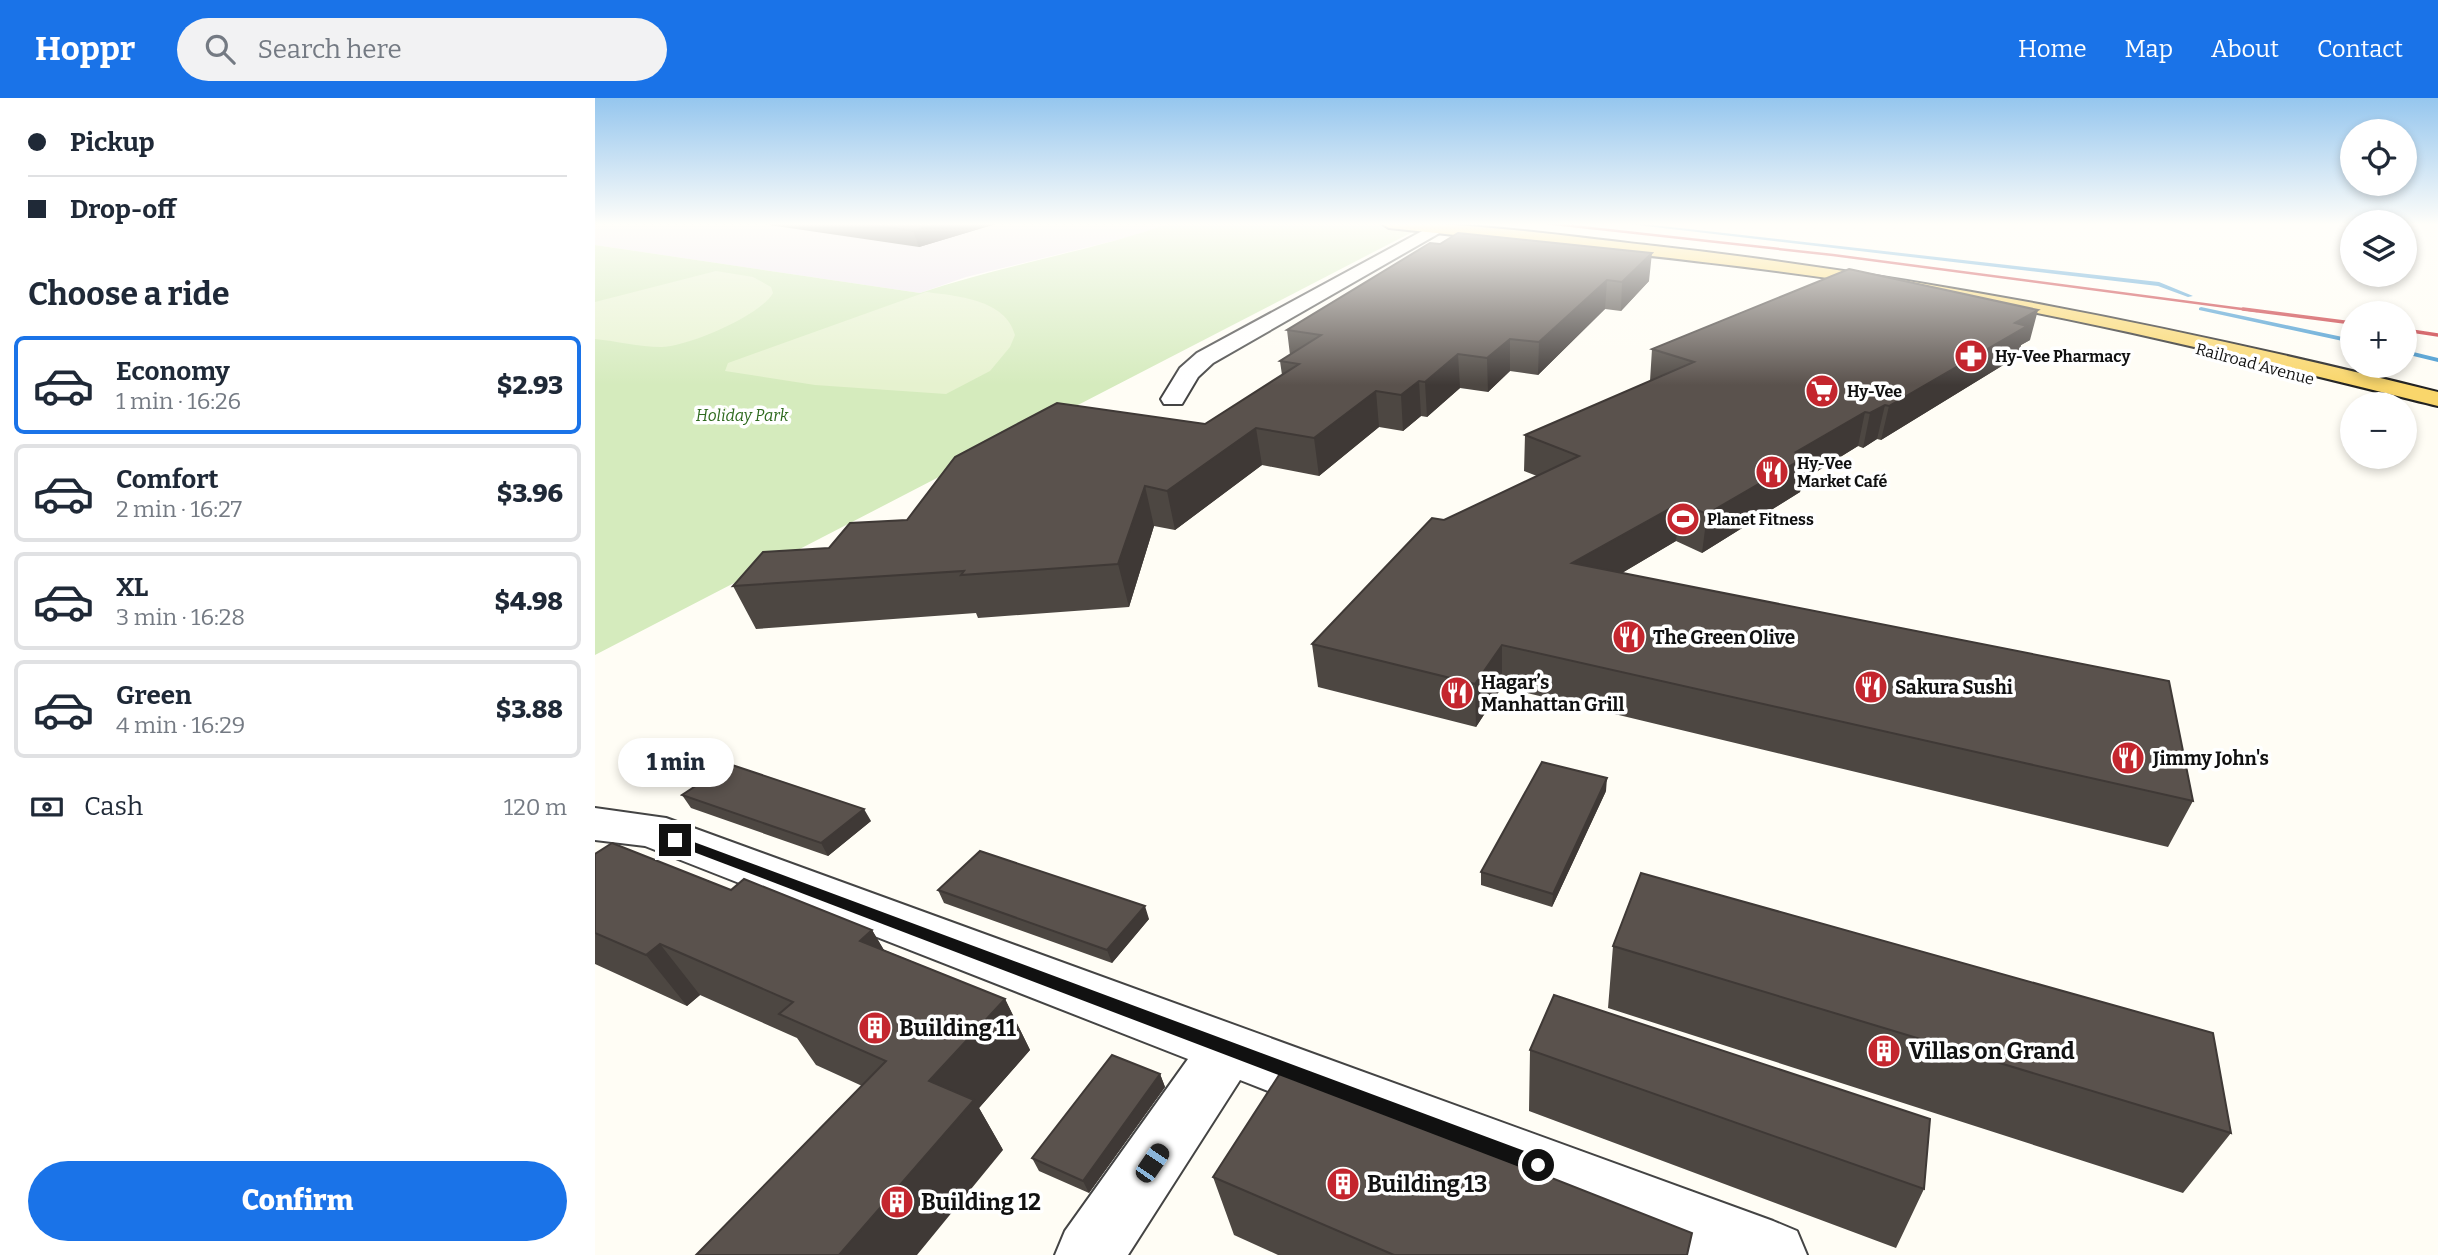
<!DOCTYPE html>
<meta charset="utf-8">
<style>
body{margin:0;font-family:Bitter,serif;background:#f2f2f3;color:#1f2937;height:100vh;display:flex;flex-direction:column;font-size:26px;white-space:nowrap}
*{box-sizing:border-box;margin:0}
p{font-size:23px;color:#747a83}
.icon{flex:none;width:38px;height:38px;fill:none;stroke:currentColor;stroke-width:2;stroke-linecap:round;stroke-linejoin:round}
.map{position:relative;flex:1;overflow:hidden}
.side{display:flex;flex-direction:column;background:#fff;width:595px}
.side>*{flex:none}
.top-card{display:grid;align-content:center;height:154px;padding:0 28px;background:#fff}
.fabs{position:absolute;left:1745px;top:21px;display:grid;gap:14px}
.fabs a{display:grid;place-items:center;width:77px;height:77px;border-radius:50%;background:#fff;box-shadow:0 4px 10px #0003;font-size:35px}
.end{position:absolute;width:32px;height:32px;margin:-16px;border:9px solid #111;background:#fff;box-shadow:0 0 0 4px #fff}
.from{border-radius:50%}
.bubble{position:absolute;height:49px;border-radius:24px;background:#fff;box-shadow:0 4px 10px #0003;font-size:23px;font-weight:800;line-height:49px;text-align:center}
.car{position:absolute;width:21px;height:42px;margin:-21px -10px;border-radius:9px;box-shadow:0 0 5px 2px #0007;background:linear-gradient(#222 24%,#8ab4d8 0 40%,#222 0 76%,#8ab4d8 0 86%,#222 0)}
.top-card b{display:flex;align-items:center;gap:24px;height:66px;font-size:26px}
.top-card b+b{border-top:2px solid #e0e1e3}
.top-card i{width:18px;height:18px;background:#1f2937}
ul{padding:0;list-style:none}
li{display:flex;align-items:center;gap:21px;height:98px;margin:0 14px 10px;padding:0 14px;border:4px solid #e0e1e3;border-radius:10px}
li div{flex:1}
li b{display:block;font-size:26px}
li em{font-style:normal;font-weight:800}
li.current{border-color:#1a73e8}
li>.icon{width:63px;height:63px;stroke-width:1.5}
h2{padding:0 28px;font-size:32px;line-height:84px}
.pay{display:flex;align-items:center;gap:18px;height:77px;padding:0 28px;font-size:26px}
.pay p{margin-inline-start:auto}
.action{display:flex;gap:14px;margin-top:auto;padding:14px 28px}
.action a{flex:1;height:80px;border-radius:42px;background:#1a73e8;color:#fff;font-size:28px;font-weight:800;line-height:80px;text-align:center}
header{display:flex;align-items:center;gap:42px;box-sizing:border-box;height:98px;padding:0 35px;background:#1a73e8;color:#fff}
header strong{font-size:33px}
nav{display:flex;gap:38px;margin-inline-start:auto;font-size:24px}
.search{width:490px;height:63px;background:#f2f2f3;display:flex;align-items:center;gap:18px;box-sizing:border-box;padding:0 24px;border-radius:38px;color:#747a83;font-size:26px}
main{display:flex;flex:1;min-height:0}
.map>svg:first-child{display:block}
.industrial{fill:#eee6ef}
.green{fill:#d5ebbd}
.pitch{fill:#e6f2cf}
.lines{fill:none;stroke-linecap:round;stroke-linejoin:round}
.stream{fill:#3f96cf;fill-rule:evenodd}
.minor-casing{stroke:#444;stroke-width:4}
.major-casing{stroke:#222;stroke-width:4}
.minor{fill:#fff;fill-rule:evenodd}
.major{fill:#f9d66b;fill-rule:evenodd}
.rail-far1{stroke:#c4262e;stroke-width:2.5}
.rail{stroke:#c4262e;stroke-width:3.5}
.wall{fill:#4d4742}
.shaded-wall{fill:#3f3936}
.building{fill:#5a524d;stroke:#3f3936;stroke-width:2}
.route{fill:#111}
.labels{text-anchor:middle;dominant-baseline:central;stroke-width:7;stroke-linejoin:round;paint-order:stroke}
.far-poi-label{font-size:16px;font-weight:bold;fill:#111;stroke:#fff;text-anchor:start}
.far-street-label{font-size:16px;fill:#111;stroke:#fff}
.far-park-label{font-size:16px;font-style:italic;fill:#2f6b1f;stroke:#fff}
.poi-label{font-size:19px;font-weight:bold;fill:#111;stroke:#fff;text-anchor:start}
.near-poi-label{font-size:23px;font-weight:bold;fill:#111;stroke:#fff;text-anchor:start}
</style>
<header>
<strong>Hoppr</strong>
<div class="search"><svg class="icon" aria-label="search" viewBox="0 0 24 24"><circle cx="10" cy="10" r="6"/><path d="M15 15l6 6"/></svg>Search here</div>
<nav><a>Home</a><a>Map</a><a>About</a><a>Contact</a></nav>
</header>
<main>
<section class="side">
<div class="top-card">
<b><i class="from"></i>Pickup</b>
<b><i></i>Drop-off</b>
</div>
<h2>Choose a ride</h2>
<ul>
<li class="current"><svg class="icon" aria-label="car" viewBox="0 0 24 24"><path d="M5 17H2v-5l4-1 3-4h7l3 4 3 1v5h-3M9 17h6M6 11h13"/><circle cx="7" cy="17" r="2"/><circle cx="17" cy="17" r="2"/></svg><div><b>Economy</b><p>1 min · 16:26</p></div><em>$2.93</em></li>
<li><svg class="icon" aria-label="car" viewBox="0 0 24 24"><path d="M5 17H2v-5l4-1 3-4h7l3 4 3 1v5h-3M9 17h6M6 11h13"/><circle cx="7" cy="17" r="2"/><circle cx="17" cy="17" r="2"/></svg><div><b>Comfort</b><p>2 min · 16:27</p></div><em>$3.96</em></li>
<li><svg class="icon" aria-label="car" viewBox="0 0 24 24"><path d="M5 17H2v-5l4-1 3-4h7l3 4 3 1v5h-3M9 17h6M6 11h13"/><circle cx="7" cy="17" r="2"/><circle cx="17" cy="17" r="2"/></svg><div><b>XL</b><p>3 min · 16:28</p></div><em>$4.98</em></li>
<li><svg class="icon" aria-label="car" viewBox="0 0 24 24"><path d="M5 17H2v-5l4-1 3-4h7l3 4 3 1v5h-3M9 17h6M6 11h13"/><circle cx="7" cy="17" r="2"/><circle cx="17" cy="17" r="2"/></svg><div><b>Green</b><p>4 min · 16:29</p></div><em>$3.88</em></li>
</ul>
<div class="pay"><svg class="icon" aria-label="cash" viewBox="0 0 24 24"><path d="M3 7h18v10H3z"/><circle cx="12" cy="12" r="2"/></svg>Cash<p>120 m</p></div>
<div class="action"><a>Confirm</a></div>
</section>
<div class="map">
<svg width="1843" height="1157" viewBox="0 0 1843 1157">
<rect width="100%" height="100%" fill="#fffdf5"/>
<path class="industrial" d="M0 125H576L542 137 371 179 325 195 0 147Z"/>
<path class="green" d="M576 125H794L827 129 0 557V147L325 195C407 167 494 154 576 125Z"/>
<path class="pitch" d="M121 173 158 179 176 189 178 195C165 218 92 249 66 249 44 249 21 243 0 241V204Z
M331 194C361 198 411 201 420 237L415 249 395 273 351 296 220 287 130 273 133 265Z"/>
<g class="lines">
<path class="stream" d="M1025 125H1040L1564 184 1598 198 1593 199 1563 188Z
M1606 209 1757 241V245L1604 212V210Z
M1810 252 1843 260V264L1810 256Z"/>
<defs>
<path id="minor" d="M842 125 850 130 848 133 618 265 603 279 587 306H569L566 301 585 270 602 255Z
M0 710 71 720 1178 1123 1202 1133 1212 1157H1092L645 982 533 1157H460L470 1133 593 961 50 748 0 742Z"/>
<path id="major" d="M786 125C877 124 969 138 1060 148 1327 178 1582 229 1843 294V308C1687 270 1531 230 1373 202 1181 168 987 151 794 130Z"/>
</defs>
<use href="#minor" class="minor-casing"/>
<use href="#major" class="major-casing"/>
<use href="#minor" class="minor"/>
<use href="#major" class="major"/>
<path class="rail-far1" d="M950 125 1238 157 1662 213"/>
<path class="rail" d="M1648 211 1757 225
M1810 232 1843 237"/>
</g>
<path class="wall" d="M160 125H404L324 149Z
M835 145 1054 183 1026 213 1010 211 943 277 915 273 893 294 865 290 832 319 826 318 808 333 784 329 724 378 667 367 580 432 559 428 534 509 383 520 381 515 161 531 138 488 234 450 312 422 610 326 687 277 685 263 695 257 692 232Z
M1435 242 1426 247 1423 258 1286 342 1282 341 1268 350 1263 348 1208 382 1205 394 1107 455 1081 443 1027 475 1598 703 1573 749 907 589 881 629 723 589 717 546 849 422 942 378 929 373 930 337 1055 283 1057 251Z
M1011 693 957 809 886 787V774Z
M87 697 276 723 233 758 96 710Z
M0 756 136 792 277 832 289 852 410 901 435 952 384 1010 408 1052 221 967 202 940 105 897 92 908 0 866Z
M343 792 554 821 517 865 349 805Z
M1018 848 1636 1035 1588 1095 1013 910Z
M935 952 1329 1091 1301 1150 934 1013Z
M565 976 570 989 494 1095 444 1073 437 1060Z
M618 1079 1092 1157H683L639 1137Z"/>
<path class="shaded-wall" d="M346 125H404L324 149 318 133Z
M1057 155 1054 183 1026 213 1027 184Z
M1012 182 1010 211 943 277 944 244Z
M1443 212 1435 242 1426 247 1423 258 1286 342 1294 308 1420 225Z
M915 241V273L893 294 892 260Z
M863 256 865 290 832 319 830 284Z
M824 283 826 318 808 333 806 297Z
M781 293 784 329 724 378 719 340Z
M1290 307 1282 341 1268 350 1275 315Z
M1270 314 1263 348 1208 382 1205 394 1107 455 1112 416 1201 354Z
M661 330 667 367 580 432 572 393Z
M550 388 559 428 534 509 523 466Z
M1085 405 1081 443 976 505 977 465Z
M907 547V589L881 629 880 586Z
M1012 680 1011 693 957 809 958 796Z
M269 711 276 723 233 758 226 745Z
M550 808 554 821 517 865 512 852Z
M277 832 307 883 265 843Z
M65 846 105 897 92 908 51 857Z
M410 901 435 952 384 1010 408 1052 322 1157H244L334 983Z
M565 976 570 989 494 1095 488 1083Z"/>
<path class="building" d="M262 125H346L318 133Z
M863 135 1057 155 1027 184 1012 182 944 244 915 241 892 260 863 256 830 284 824 283 806 297 781 293 719 340 661 330 572 393 550 388 523 466 366 477 369 473 138 488 168 454 234 450 255 425 312 422 360 359 462 305 610 326 704 266 685 263 726 237 692 232 835 145 845 146Z
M1254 171 1443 212 1420 225 1432 228 1294 308 1290 307 1275 315 1270 314 1201 354 1212 358 1112 416 1085 405 977 465 1574 583 1598 703 907 547 880 586 717 546 837 420 849 422 984 358 930 337 1099 264 1057 251Z
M947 664 1012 680 958 796 886 774Z
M134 666 269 711 226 745 87 697Z
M17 745 136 792 149 781 277 832 265 843 410 901 334 983 379 1002 244 1157H101L291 963 184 916 198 904 65 846 51 857 0 835V756Z
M385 753 550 808 512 852 343 792Z
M1046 775 1618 935 1636 1035 1018 848Z
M959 897 1335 1021 1329 1091 935 952Z
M517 957 565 976 488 1083 437 1060Z
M686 974 1097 1135 1092 1157H799L618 1079Z"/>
<linearGradient id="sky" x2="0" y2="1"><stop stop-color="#95c6ee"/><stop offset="0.44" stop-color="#fffefa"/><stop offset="1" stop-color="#fffefa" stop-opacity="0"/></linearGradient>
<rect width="1843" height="287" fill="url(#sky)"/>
<path class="route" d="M80 737 943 1058 950 1061 952 1067 950 1074 943 1076 75 745V738Z"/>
<defs>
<symbol id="pharmacy-disc" viewBox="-11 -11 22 22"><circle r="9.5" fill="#c4262e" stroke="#fff"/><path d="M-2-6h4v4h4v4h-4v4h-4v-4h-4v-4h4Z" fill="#fff"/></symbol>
<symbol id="supermarket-disc" viewBox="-11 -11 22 22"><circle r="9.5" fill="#c4262e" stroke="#fff"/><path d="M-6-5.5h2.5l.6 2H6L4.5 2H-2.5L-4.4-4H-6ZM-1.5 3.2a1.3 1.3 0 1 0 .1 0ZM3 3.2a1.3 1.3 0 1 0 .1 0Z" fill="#fff"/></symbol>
<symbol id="restaurant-disc" viewBox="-11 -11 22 22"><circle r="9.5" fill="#c4262e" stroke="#fff"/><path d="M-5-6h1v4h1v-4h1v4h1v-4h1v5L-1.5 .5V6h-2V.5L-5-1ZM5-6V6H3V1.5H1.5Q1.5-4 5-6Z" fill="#fff"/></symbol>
<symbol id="stadium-disc" viewBox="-11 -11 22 22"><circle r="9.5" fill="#c4262e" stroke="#fff"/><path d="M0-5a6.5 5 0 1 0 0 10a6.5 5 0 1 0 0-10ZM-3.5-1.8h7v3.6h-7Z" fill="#fff"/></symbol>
<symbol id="building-disc" viewBox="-11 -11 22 22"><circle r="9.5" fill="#c4262e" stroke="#fff"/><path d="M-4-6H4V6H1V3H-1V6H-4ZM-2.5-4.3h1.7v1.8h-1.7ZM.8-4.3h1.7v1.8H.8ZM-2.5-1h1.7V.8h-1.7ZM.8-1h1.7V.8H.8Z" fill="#fff"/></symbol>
</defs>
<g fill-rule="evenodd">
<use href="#pharmacy-disc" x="1357" y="239" width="38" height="38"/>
<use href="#supermarket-disc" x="1208" y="274" width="38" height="38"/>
<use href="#restaurant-disc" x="1158" y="355" width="38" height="38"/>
<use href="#stadium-disc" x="1069" y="402" width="38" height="38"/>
<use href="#restaurant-disc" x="1015" y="520" width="38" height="38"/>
<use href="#restaurant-disc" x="1257" y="570" width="38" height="38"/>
<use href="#restaurant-disc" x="843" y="576" width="38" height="38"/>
<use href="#restaurant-disc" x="1514" y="641" width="38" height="38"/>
<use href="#building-disc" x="261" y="911" width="38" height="38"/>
<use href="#building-disc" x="1270" y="934" width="38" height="38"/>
<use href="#building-disc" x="729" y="1067" width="38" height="38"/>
<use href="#building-disc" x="283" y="1085" width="38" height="38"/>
</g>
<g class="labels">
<g class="far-poi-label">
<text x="1400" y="258">Hy-Vee Pharmacy</text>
<text x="1252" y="293">Hy-Vee</text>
<text x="1202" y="365">Hy-Vee<tspan x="1202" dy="18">Market Café</tspan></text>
<text x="1112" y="421">Planet Fitness</text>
</g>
<g class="far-street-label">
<text transform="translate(1660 266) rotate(15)">Railroad Avenue</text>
</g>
<g class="far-park-label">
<text x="147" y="317">Holiday Park</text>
</g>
<g class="poi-label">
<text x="1058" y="539">The Green Olive</text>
<text x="886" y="584">Hagar’s<tspan x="886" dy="22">Manhattan Grill</tspan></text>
<text x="1300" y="589">Sakura Sushi</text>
<text x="1558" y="660">Jimmy John's</text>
</g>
<g class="near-poi-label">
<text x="304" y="930">Building 11</text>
<text x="1314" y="953">Villas on Grand</text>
<text x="772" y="1086">Building 13</text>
<text x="326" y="1104">Building 12</text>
</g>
</g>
</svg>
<div class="fabs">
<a><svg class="icon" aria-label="locate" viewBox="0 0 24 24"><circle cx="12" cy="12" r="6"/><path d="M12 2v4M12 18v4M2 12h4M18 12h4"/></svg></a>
<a><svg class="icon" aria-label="layers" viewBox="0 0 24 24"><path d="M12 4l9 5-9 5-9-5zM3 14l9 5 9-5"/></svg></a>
<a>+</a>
<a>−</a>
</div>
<i class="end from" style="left:943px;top:1067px"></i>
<i class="end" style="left:80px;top:742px"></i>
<div class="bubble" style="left:23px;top:640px;width:116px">1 min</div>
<i class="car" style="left:557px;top:1065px;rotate:34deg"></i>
</div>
</main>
